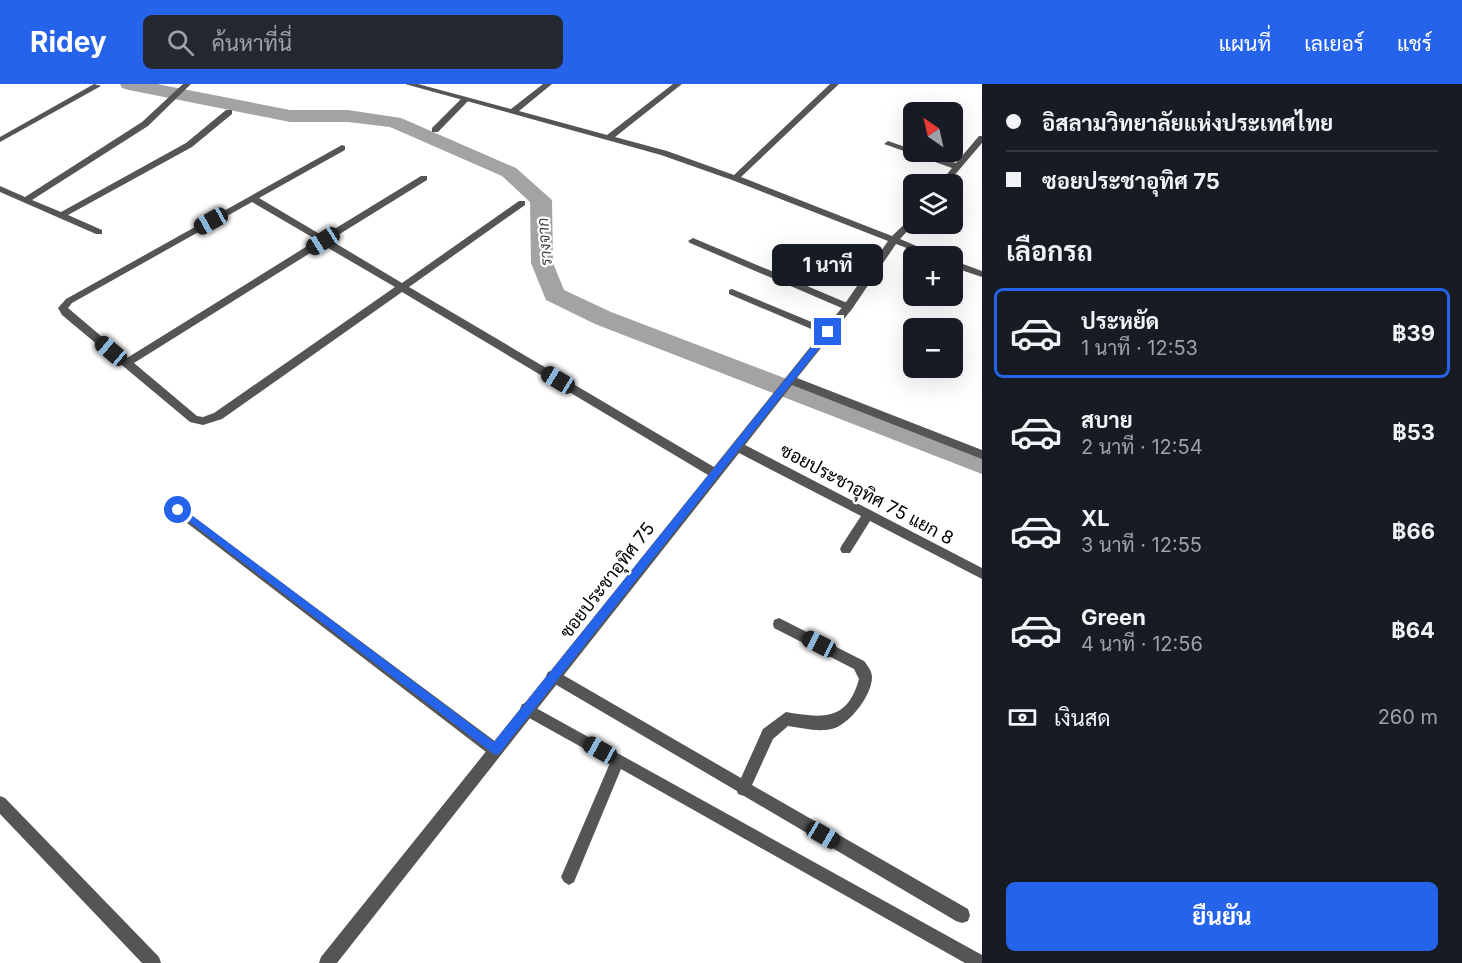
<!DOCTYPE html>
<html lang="th">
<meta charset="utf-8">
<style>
body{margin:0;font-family:Inter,Sarabun,sans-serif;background:#242831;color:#f1f3f6;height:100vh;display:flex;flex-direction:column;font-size:22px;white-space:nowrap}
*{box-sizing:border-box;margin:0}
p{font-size:20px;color:#9ea1a6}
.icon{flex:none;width:33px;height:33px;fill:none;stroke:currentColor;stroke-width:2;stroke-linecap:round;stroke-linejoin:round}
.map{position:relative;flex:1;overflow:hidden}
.sheet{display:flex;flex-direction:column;background:#171b24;width:480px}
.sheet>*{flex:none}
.guide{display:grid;align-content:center;height:132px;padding:0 24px;background:#171b24}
.needle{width:39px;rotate:326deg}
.fabs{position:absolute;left:903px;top:18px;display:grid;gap:12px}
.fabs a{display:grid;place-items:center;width:60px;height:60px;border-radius:9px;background:#171b24;box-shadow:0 6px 24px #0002;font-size:30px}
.end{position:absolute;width:27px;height:27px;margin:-14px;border:8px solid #2563eb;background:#fff;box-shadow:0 0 0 3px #fff}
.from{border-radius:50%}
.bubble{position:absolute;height:42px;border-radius:9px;background:#171b24;box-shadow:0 6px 24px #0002;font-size:20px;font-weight:700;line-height:42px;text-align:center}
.car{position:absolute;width:18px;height:36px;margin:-18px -9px;border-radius:8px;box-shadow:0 0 4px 2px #0007;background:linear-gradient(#222 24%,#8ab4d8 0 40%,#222 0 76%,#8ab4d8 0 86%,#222 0)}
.guide b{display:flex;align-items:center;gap:21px;height:57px;font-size:22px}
.guide b+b{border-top:2px solid #363941}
.guide i{width:15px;height:15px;background:#f1f3f6}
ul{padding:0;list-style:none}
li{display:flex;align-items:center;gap:18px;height:90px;margin:0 12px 9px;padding:0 12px;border:3px solid transparent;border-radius:9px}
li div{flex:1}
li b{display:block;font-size:22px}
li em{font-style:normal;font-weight:700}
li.on{border-color:#2563eb}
li>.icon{width:54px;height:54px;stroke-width:1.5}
h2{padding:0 24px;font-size:27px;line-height:72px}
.pay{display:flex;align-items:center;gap:15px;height:66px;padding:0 24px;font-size:22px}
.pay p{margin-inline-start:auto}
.primary-button{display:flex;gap:12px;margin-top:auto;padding:12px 24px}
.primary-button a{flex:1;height:69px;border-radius:9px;background:#2563eb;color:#fff;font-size:24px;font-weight:700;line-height:69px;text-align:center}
header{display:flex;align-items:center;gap:36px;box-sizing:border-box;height:84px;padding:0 30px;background:#2563eb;color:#fff}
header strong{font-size:28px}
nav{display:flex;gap:33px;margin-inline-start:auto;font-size:21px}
.search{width:420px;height:54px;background:#242831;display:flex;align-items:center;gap:15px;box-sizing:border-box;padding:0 21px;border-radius:9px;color:#9ea1a6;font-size:22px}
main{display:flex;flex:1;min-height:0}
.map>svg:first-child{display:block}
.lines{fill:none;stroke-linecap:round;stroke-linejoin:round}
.canal{fill:#a3a3a3;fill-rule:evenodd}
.lane{fill:#555;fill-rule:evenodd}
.street{fill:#555;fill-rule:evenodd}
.route{fill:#2563eb}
.labels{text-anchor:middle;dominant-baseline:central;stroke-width:4.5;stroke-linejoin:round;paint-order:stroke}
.far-water-label{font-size:16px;font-style:italic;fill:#444;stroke:#fff}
.street-label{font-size:18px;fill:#000;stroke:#fff}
</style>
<header>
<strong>Ridey</strong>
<div class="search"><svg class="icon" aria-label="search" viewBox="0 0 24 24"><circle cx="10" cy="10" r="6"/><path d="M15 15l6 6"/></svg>ค้นหาที่นี่</div>
<nav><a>แผนที่</a><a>เลเยอร์</a><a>แชร์</a></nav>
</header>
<main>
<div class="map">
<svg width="982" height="879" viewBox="0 0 982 879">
<rect width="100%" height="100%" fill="#fff"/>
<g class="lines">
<path class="canal" d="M120 0H157L290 26H348L401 34 516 84 552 116 553 179 564 206 611 228 982 369V390L595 240 546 216 531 179 530 118 502 92 390 43 348 38H290L129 6 122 4Z"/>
<path class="lane" d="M463 13 470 15 438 48H432V44Z
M693 154 852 221 853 223 852 225H844L690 159 688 157Z
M732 205 831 246 832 248 831 250H823L729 210V206Z
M178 421 500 661 502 666 500 671 495 673 490 671 174 429 172 426 174 423Z
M779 534 864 577C867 581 872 587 872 593 872 611 851 638 835 644 820 649 803 644 788 642L773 655 752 701 968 825 970 831 968 837 962 839 956 837 744 712 738 710 737 707 548 596 546 592 548 588 553 586 558 588 741 694 763 645 786 628C822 634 847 638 859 595L854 585 774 544 773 540 774 536Z
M527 619 982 871V879H965L621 685 574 798 569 801 564 798 561 793 610 679 522 630 520 625 522 620Z
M0 712 5 714 159 873 161 879H142L0 730Z"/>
<path class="street" d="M94 0 101 2 0 58V53Z
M183 0H191L148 42 32 116 61 128 186 59 226 26H232V30L192 63 68 131 102 146V150H96L0 108V102L25 113 142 38Z
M405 0H418L511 25 543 0H552L519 27 607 51 673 0H682L615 53 667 67 734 91 830 0H839L741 93 892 152 914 131V140L900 155 940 172H928L896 160 852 225 797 294 982 366V375L792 301 745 361 982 484V495L870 437 850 469H842L840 465 842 461 861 432 739 369 337 879H319L321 873 708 391 402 208 222 335 203 341 190 338 62 231 58 224 66 215 342 61 345 62V66L259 114 323 152 421 92H427V96L330 156 402 199 519 117H525V121L409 203 714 383 844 221 888 157 732 96 661 71ZM252 118 317 156 127 274 68 224 72 219ZM323 161 395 203 214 329 203 333 197 332 134 279Z
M979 52H982V59L947 100H939L952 84 884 60 888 57 914 66V68H920L956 79Z
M952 176 982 187V193L952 183Z"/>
</g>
<path class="route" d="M825 246 832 248 499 670 495 671 174 426 175 424H182L494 658Z"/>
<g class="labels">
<g class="far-water-label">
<text transform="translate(544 158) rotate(-95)">รางจาก</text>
</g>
<g class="street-label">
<text transform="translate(867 410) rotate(28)">ซอยประชาอุทิศ 75 แยก 8</text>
<text transform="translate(607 496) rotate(-52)">ซอยประชาอุทิศ 75</text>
</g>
</g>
</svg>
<div class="fabs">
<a><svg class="needle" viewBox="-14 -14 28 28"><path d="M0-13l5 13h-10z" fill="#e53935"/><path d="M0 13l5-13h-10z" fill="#9ea1a6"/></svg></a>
<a><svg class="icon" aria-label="layers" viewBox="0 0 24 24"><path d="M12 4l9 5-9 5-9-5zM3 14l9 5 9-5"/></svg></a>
<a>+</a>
<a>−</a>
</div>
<i class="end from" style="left:178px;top:426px"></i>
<i class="end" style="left:828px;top:248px"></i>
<div class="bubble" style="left:772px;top:160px;width:111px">1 นาที</div>
<i class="car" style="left:211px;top:137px;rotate:241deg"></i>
<i class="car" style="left:323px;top:157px;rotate:238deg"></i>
<i class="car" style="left:111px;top:267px;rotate:310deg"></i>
<i class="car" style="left:558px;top:296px;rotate:301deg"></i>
<i class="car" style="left:819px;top:560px;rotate:297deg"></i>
<i class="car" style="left:600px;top:666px;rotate:299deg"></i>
<i class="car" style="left:823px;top:751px;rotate:120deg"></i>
</div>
<section class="sheet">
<div class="guide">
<b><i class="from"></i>อิสลามวิทยาลัยแห่งประเทศไทย</b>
<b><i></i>ซอยประชาอุทิศ 75</b>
</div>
<h2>เลือกรถ</h2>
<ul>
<li class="on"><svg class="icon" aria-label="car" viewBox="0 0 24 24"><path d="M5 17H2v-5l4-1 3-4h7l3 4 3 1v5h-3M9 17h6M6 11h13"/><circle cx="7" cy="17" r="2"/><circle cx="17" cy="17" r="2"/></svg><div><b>ประหยัด</b><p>1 นาที · 12:53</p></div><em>฿39</em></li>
<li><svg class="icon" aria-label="car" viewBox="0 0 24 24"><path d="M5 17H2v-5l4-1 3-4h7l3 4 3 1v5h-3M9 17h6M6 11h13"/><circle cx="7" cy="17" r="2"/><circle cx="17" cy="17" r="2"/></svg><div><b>สบาย</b><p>2 นาที · 12:54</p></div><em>฿53</em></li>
<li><svg class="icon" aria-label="car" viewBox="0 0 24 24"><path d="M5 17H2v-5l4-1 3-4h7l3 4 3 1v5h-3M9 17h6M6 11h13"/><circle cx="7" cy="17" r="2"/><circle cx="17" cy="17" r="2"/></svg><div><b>XL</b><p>3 นาที · 12:55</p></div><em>฿66</em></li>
<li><svg class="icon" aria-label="car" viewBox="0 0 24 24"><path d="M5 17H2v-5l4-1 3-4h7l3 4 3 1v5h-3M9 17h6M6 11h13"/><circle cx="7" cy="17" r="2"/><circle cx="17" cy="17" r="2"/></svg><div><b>Green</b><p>4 นาที · 12:56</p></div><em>฿64</em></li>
</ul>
<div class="pay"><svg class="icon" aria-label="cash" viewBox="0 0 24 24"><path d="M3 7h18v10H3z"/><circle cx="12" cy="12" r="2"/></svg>เงินสด<p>260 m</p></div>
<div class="primary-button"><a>ยืนยัน</a></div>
</section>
</main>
